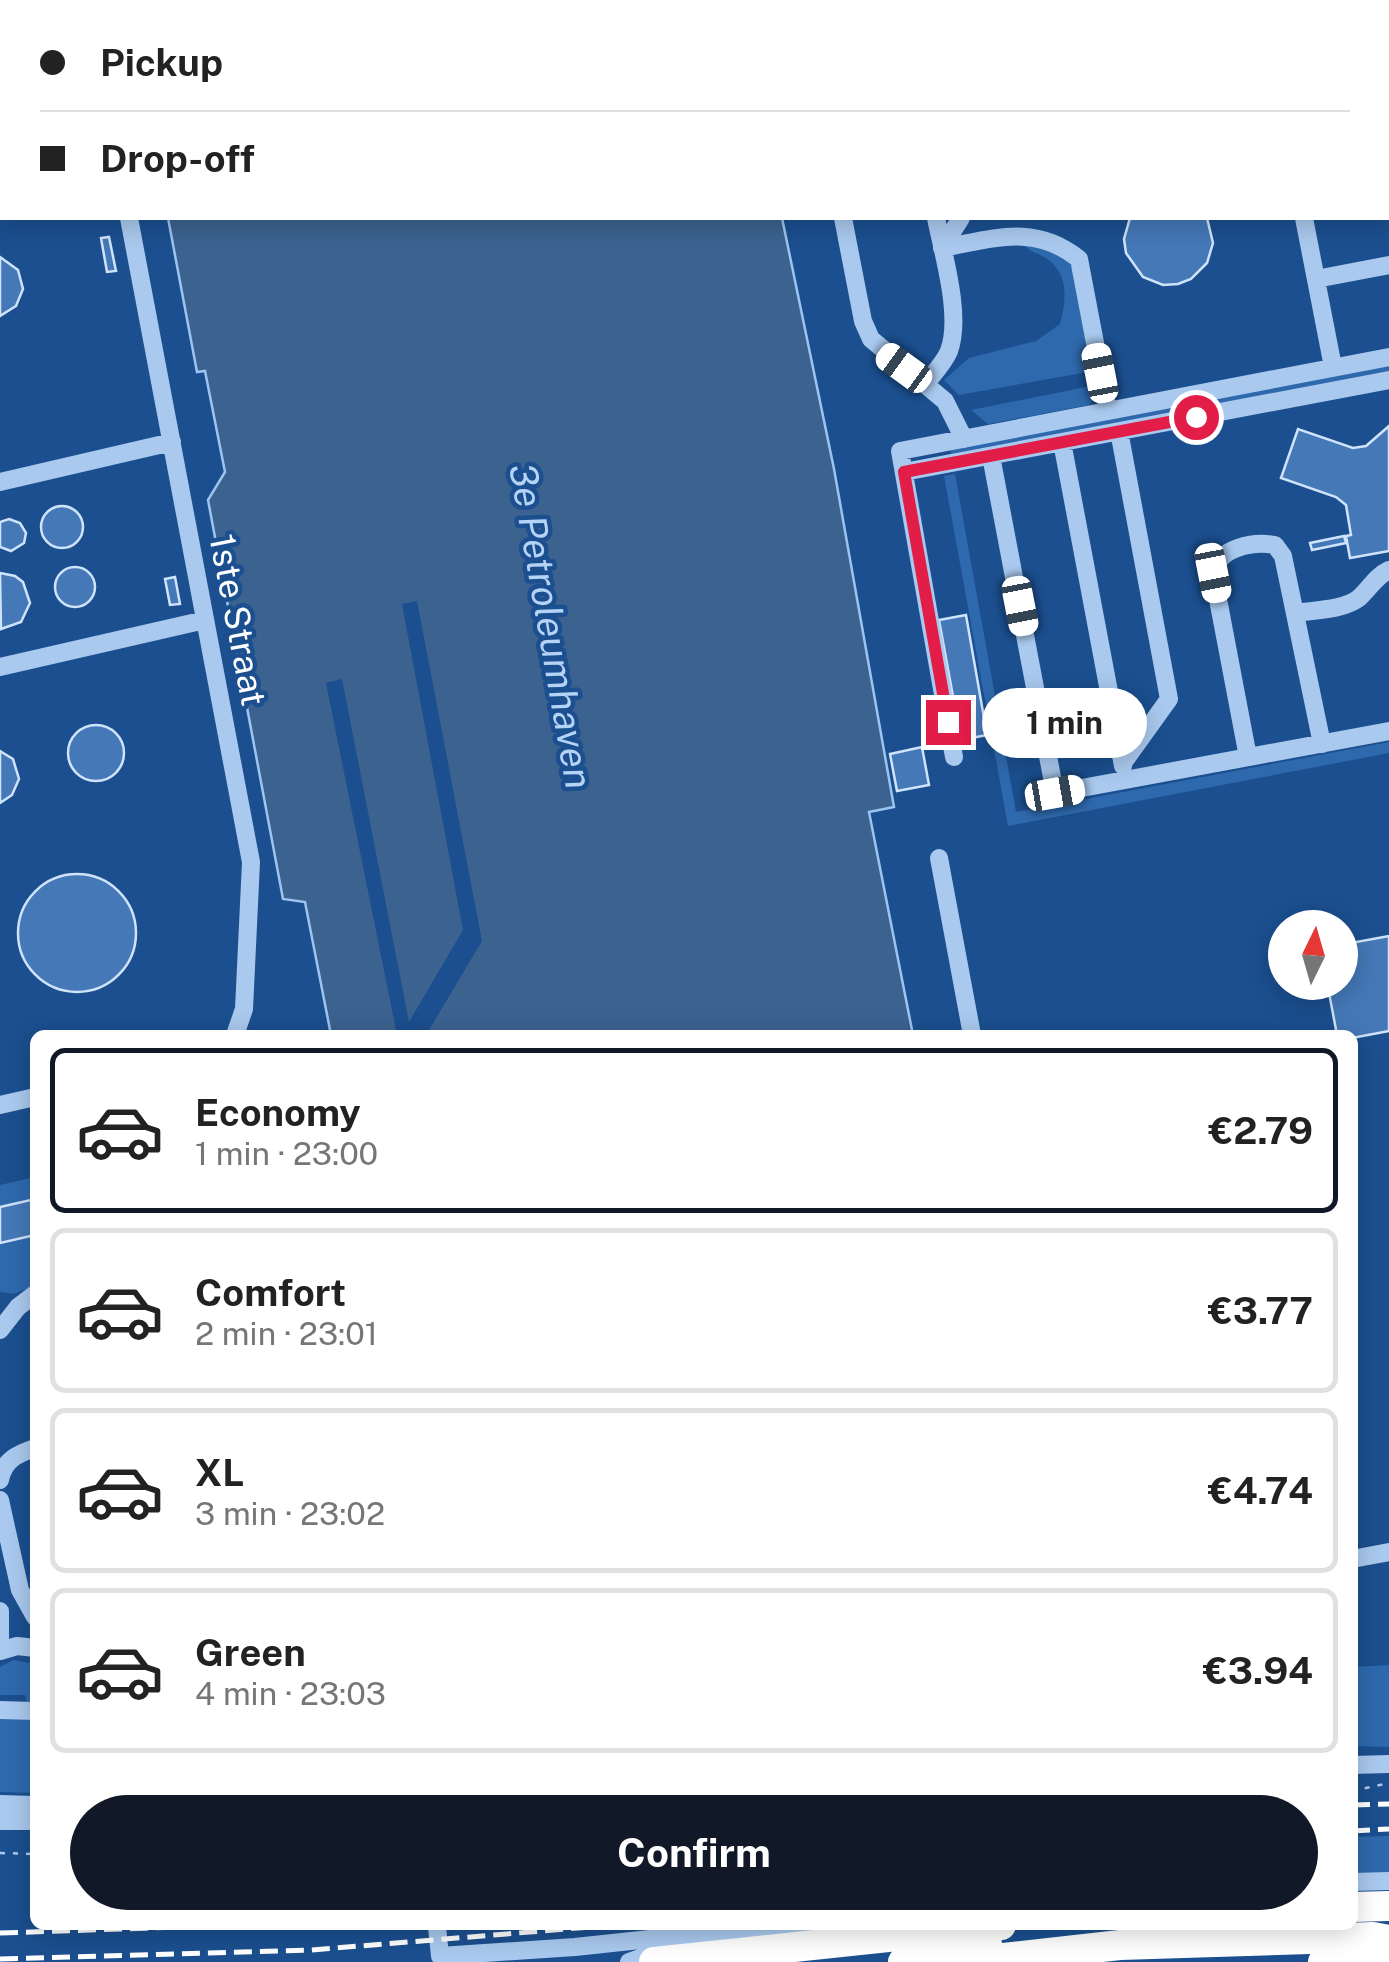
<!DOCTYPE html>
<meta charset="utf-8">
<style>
body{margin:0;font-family:"Public Sans",sans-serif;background:#f6f6f6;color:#222;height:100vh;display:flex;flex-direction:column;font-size:38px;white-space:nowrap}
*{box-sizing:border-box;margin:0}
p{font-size:32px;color:#767676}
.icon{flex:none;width:55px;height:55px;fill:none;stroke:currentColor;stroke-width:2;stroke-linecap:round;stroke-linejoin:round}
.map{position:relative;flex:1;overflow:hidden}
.side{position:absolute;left:30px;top:1030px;width:1328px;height:900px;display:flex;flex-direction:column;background:#fff;border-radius:15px;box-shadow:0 5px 25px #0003}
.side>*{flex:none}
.hud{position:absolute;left:0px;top:0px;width:1390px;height:220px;box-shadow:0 5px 25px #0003;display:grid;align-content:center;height:220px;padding:0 40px;background:#fff}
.needle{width:65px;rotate:5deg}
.fabs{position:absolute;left:1268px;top:910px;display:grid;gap:20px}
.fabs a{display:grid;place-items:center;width:90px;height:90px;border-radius:50%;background:#fff;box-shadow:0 5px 25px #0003;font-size:50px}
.end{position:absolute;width:45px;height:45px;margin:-22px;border:12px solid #e11d48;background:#fff;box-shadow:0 0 0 5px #fff}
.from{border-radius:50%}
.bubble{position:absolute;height:70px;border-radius:35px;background:#fff;box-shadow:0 5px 25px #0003;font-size:32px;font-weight:700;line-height:70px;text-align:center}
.car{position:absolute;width:30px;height:60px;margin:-30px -15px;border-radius:12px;box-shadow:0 0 8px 2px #0007;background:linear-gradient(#fff 24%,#345 0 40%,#fff 0 76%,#345 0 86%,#fff 0)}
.hud b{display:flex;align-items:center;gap:35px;height:95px;font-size:38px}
.hud b+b{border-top:2px solid #e0e0e0}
.hud i{width:25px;height:25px;background:#222}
ul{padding:18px 0 0;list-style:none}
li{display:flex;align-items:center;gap:30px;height:165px;margin:0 20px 15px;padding:0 20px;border:5px solid #e0e0e0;border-radius:15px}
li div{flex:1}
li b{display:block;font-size:38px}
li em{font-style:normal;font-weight:700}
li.selected{border-color:#111827}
li>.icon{width:90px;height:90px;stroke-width:1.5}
.button{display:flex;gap:20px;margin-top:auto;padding:20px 40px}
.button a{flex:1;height:115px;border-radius:60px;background:#111827;color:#fff;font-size:40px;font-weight:700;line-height:115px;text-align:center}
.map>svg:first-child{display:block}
.green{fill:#2e69ad}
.water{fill:#3c6290;stroke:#9cc4f0;stroke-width:2.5}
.pier{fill:#1b4f8f}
.building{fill:#4478b7;stroke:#cfe3fa;stroke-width:2.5}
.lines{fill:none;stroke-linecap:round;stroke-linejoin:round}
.path{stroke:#a9c9ee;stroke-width:2.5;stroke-dasharray:5 8;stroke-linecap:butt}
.minor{stroke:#a9c9ee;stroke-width:18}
.highway{stroke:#fff;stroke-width:30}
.rail{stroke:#fff;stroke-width:5;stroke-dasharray:18 8;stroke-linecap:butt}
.route{stroke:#e11d48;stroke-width:12}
.labels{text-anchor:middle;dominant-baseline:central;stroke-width:9;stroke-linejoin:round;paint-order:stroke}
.street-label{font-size:35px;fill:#fff;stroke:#1b4f8f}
.water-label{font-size:38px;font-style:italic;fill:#b5d3f5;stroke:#1b4f8f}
</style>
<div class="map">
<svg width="1389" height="1962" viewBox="0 0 1389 1962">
<rect width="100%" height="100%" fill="#1b4f8f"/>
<path class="green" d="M1023 243 1042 245 1071 261 1097 396 1089 405 988 424 971 410 1091 386 1088 372 959 395 944 380 969 358 1036 341 1060 324C1066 303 1069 277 1050 261 1039 252 1030 254 1023 243Z
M1389 362V371L951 454 950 448Z
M955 474 1016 812 1389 742V753L1008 826 944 476Z
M35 1177V1286L13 1294 0 1292V1185Z
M13 1660 35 1664V1705L28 1704 25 1695H0V1667Z
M1389 1665V1747L1353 1746V1667Z
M0 1717H35V1793L0 1792Z
M1389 1836V1877L1353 1879 1352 1837Z"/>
<path class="water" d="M126 0H739V2H127Z
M168 218H782L834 469 894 807 869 812 913 1035H331L305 902 283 899 208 500 225 472 205 371 197 372Z"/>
<path class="pier" d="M417 601 482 941 426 1035H397L326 683 342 679 409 1022 463 930 402 604Z"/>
<path class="building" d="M1130 218H1207L1213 243 1207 263 1191 279 1178 284 1163 285 1143 277 1126 253 1124 239Z
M109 237 116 271 107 272 101 238Z
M0 257 18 270 23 289 16 306 0 316Z
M1389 426V551L1350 558 1346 536 1351 535 1346 505 1336 497 1281 478 1298 429 1353 448 1366 446Z
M41 527a21 21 0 1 1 42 0a21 21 0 1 1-42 0Z
M9 519 20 523 26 533 24 543 11 551 0 547V522Z
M1344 536 1346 543 1312 550 1310 543Z
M55 587a20 20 0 1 1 40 0a20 20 0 1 1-40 0Z
M0 573 15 576 23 582 30 603 21 622 1 629Z
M175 577 180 604 170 605 165 579Z
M966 615 987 735 961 740 939 620Z
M68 753a28 28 0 1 1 56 0a28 28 0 1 1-56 0Z
M922 747 929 785 897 791 890 754Z
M0 751 13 759 19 779 12 795 0 803Z
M18 933a59 59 0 1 1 118 0a59 59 0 1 1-118 0Z
M1389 936V1031L1352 1038V1035H1337L1327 982H1340V945Z
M35 1199V1235L0 1243V1207Z"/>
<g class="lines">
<path class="path" d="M639 0 640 2
M1352 1791 1389 1783
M0 1853 35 1854"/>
<path class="minor" d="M88 0V2
M802 0V2
M907 0 908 2
M1262 0V2
M0 90H2
M129 218 251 862 244 1009 235 1035
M843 218 863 321 871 339 945 401 964 439
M961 218 942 248C993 239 1034 223 1079 259L1108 411
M1304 218 1333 367
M1316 279 1389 265
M926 383C934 373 944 363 949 351 962 316 943 254 936 218
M1119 431 1169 699 1123 763
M1062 442 1123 766
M991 456 1055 793 1389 731
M904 472 1389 380
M0 482 172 442
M1295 613C1314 610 1344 610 1359 598 1370 588 1376 576 1389 570
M0 667 205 620
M954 757 900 451 1389 357
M1248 757 1213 573C1218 548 1252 541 1275 545L1283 556 1322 744
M939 858 972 1035
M0 1105 35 1097
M0 1330 18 1307 35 1294
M0 1480C4 1460 17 1454 35 1448
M0 1500 20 1590 35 1617
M1352 1559 1389 1552
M0 1611V1638
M0 1651 17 1646 35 1648
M0 1710 35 1711
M1352 1765 1389 1764
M0 1804 35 1805
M0 1821H35
M1352 1882 1389 1881
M437 1927 440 1956 575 1947 781 1925
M769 1931 808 1925
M629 1962 660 1951"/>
<path class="highway" d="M1352 1907 1389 1906
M654 1962 1001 1925
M903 1962 987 1944
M966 1962 1120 1945 1373 1937 1389 1940
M1323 1962 1389 1956"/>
<path class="rail" d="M1352 1805 1389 1804
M1352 1831 1389 1829
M0 1933 243 1925
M0 1959 311 1950 615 1925"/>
</g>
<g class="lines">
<path class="route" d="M948 722 904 472 1196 417"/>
</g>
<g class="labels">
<g class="street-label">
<text transform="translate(238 620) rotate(79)">1ste Straat</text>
</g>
<g class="water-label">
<text transform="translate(551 626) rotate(80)">3e Petroleumhaven</text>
</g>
</g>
</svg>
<div class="fabs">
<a><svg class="needle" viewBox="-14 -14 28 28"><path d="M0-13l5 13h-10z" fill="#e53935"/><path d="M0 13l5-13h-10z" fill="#767676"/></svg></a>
</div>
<i class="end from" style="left:1196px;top:417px"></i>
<i class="end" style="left:948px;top:722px"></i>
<div class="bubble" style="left:982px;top:688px;width:165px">1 min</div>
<i class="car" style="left:904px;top:368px;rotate:306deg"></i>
<i class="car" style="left:1100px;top:373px;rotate:349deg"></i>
<i class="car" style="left:1213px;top:573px;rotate:169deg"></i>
<i class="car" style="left:1020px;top:606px;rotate:169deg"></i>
<i class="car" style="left:1055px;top:793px;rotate:80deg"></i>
<div class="hud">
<b><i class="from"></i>Pickup</b>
<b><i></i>Drop-off</b>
</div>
<section class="side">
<ul>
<li class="selected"><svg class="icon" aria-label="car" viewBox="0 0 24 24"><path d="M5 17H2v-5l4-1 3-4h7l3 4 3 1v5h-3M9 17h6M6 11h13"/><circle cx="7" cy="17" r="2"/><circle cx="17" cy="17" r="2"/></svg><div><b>Economy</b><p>1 min · 23:00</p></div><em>€2.79</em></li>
<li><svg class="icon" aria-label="car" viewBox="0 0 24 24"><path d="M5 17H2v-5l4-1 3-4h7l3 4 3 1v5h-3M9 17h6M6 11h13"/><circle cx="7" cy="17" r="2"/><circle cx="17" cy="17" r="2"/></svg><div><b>Comfort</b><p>2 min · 23:01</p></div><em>€3.77</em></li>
<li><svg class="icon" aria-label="car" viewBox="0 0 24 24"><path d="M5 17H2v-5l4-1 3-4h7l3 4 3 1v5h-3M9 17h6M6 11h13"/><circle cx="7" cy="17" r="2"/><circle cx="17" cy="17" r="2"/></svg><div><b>XL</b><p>3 min · 23:02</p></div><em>€4.74</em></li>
<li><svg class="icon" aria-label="car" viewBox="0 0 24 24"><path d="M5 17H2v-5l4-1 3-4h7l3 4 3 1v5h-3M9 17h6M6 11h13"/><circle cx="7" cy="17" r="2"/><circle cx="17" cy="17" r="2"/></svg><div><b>Green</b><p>4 min · 23:03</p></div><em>€3.94</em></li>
</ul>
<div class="button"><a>Confirm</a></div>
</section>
</div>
